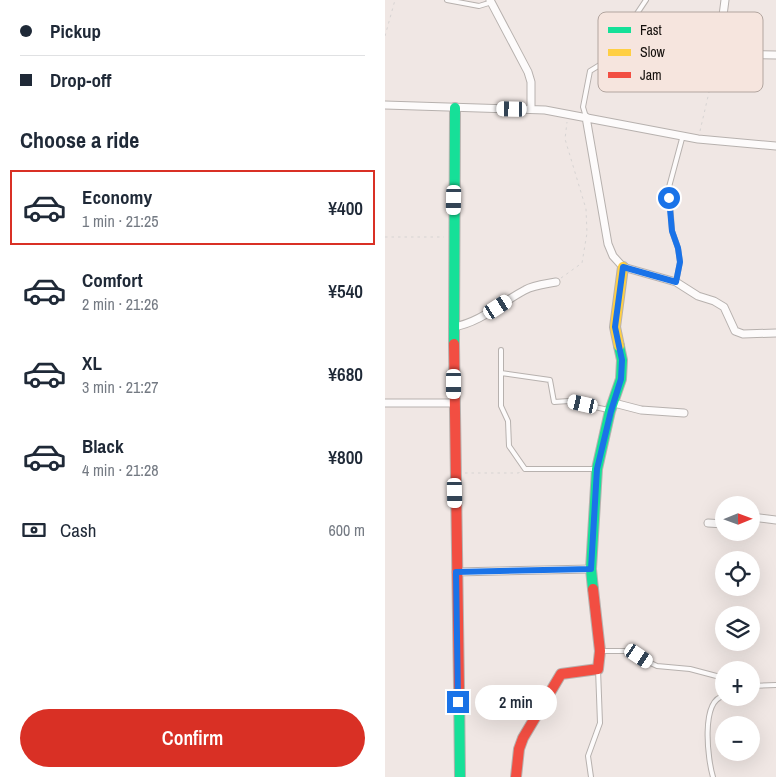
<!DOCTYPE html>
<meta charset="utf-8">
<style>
body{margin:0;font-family:"Archivo Narrow",sans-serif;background:#f6f6f7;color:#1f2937;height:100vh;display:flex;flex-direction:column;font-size:19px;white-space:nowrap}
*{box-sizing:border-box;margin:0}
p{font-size:16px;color:#747a83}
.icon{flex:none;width:28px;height:28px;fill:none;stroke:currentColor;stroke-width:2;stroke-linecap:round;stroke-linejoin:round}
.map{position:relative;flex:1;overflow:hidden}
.sheet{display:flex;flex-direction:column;background:#fff;width:385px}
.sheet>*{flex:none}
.banner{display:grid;align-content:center;height:110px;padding:0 20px;background:#fff}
.needle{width:32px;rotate:89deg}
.buttons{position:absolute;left:330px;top:496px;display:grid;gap:10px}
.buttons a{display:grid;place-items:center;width:45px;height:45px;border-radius:50%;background:#fff;box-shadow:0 5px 20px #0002;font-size:25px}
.end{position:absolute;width:22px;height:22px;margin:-11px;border:6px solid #1a73e8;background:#fff;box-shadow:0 0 0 2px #fff}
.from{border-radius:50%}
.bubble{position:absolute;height:35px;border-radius:18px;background:#fff;box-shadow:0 5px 20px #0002;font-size:16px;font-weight:600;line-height:35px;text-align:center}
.car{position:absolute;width:15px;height:30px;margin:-15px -8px;border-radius:6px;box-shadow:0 0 4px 1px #0007;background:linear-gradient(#fff 24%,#345 0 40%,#fff 0 76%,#345 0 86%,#fff 0)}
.banner b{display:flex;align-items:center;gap:18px;height:48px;font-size:19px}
.banner b+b{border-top:1px solid #e0e1e3}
.banner i{width:12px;height:12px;background:#1f2937}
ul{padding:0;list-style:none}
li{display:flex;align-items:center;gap:15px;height:75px;margin:0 10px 8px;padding:0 10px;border:2px solid transparent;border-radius:0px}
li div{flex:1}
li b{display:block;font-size:19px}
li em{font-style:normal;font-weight:600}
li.on{border-color:#d93025}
li>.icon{width:45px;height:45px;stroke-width:1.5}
h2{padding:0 20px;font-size:22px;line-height:60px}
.pay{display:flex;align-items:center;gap:12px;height:55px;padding:0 20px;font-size:19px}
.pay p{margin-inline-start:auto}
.button{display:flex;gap:10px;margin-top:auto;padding:10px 20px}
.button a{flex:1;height:58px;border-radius:30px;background:#d93025;color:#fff;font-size:20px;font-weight:600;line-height:58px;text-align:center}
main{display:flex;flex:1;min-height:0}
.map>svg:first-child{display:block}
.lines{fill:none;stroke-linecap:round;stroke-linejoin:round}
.lane-casing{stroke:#b7b1ae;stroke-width:6}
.street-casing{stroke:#b7b1ae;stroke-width:9}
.fast-casing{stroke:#b7b1ae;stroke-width:12}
.slow-casing{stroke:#b7b1ae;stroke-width:12}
.jam-casing{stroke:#b7b1ae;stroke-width:12}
.path{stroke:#d7d4d3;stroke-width:1;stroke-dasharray:2.5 4;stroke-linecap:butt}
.lane{stroke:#fdfbfb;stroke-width:4}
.street{stroke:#fdfbfb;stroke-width:7}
.fast{stroke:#16e098;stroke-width:10}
.slow{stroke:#ffcf43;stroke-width:10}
.jam{stroke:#f24e42;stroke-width:10}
.route{stroke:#1a73e8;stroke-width:6}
.key{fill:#f6e5de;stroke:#b2a59f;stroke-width:1}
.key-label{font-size:14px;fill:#140f0c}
</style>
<main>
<section class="sheet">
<div class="banner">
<b><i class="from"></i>Pickup</b>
<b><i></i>Drop-off</b>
</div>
<h2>Choose a ride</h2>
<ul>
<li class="on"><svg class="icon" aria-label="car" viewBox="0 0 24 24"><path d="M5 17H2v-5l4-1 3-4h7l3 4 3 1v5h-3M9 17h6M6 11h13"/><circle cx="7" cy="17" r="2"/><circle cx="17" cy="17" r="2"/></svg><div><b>Economy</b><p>1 min · 21:25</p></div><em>¥400</em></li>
<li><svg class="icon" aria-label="car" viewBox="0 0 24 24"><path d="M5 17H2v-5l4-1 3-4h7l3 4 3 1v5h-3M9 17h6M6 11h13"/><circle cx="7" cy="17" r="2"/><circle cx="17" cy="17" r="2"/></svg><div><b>Comfort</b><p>2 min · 21:26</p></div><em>¥540</em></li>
<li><svg class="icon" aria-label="car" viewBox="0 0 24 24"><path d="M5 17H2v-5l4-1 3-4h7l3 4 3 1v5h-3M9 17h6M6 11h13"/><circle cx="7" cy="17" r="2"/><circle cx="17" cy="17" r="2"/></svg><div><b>XL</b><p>3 min · 21:27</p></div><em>¥680</em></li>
<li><svg class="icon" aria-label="car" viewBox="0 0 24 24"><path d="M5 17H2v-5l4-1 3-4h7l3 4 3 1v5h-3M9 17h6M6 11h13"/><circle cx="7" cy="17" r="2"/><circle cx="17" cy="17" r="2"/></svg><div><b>Black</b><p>4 min · 21:28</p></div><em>¥800</em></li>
</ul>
<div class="pay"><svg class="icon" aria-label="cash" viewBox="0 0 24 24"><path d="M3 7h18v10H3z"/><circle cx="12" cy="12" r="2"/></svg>Cash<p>600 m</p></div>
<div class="button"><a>Confirm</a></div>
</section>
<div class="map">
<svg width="391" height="777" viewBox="0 0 391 777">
<rect width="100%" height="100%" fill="#f0e7e4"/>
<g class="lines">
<defs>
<path id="lane" d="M62 0 94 6 107 2
M201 117 198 107 205 71 218 63 225 54 261 0
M291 282 295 262 293 248 287 231 284 187 298 135
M116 350V406L123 421 124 446 140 469H210
M116 373 165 380 169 402 184 401 223 410
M216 651H240L272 666 305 669 339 678
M366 686 391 685
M206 777 203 756 215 723 213 669
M328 777C323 761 315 700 339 696"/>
<path id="street" d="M105 0 143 72 146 82V109
M340 0 333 54 391 55
M0 105 160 110 313 139 391 146
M201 117 223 244 228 256 238 267 291 282 313 296 329 301 339 307 350 331 358 334 391 333
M68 327C95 323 117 302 140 290 149 285 161 284 171 282
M0 403H69
M229 403 256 410 299 413
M366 517 391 520
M323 523 339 524
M71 572 206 569"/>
<path id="fast" d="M69 344 70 108
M208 589 206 569 212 469 225 411 236 379 237 360 234 346
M74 687 75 777"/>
<path id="slow" d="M234 346 230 327 238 267"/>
<path id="jam" d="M69 344 74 687
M131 777 134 749 138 738 176 674 213 669 215 651 208 589"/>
</defs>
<use href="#lane" class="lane-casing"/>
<use href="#street" class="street-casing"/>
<use href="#fast" class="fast-casing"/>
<use href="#slow" class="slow-casing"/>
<use href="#jam" class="jam-casing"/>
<path class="path" d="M0 36 10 0
M315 131 331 62
M0 237H59
M176 278 197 263 202 233 201 209 180 139 182 122
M80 473H133L136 472"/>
<use href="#lane" class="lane"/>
<use href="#street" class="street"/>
<use href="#fast" class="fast"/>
<use href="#slow" class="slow"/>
<use href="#jam" class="jam"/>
</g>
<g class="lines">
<path class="route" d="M73 702 71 572 206 569 212 469 226 411 236 379 237 360 230 327 238 267 291 282 295 262 293 248 287 231 284 198"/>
</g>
<rect x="213" y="12" width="165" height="80" rx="8" class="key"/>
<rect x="223" y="27" width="23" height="6" fill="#16e098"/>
<rect x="223" y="49" width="23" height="7" fill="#ffcf43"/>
<rect x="223" y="72" width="23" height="6" fill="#f24e42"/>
<g class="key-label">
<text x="255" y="35">Fast</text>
<text x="255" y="57">Slow</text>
<text x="255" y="80">Jam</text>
</g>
</svg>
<div class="buttons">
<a><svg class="needle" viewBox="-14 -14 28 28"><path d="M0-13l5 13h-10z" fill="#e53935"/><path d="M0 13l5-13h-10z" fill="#747a83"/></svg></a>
<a><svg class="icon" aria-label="locate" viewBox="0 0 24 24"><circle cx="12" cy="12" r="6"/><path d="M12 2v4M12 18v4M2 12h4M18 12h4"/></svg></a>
<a><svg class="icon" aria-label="layers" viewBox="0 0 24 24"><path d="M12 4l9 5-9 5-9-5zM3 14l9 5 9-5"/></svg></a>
<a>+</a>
<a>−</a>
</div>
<i class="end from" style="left:284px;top:198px"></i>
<i class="end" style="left:73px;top:702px"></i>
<div class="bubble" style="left:90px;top:685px;width:82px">2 min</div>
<i class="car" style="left:127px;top:109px;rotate:271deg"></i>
<i class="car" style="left:69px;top:200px;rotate:181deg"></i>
<i class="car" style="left:113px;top:307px;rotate:57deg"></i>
<i class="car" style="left:69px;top:384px;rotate:180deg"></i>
<i class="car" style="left:198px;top:404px;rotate:283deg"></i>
<i class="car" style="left:70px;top:493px;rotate:179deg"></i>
<i class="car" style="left:254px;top:656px;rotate:124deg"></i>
</div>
</main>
